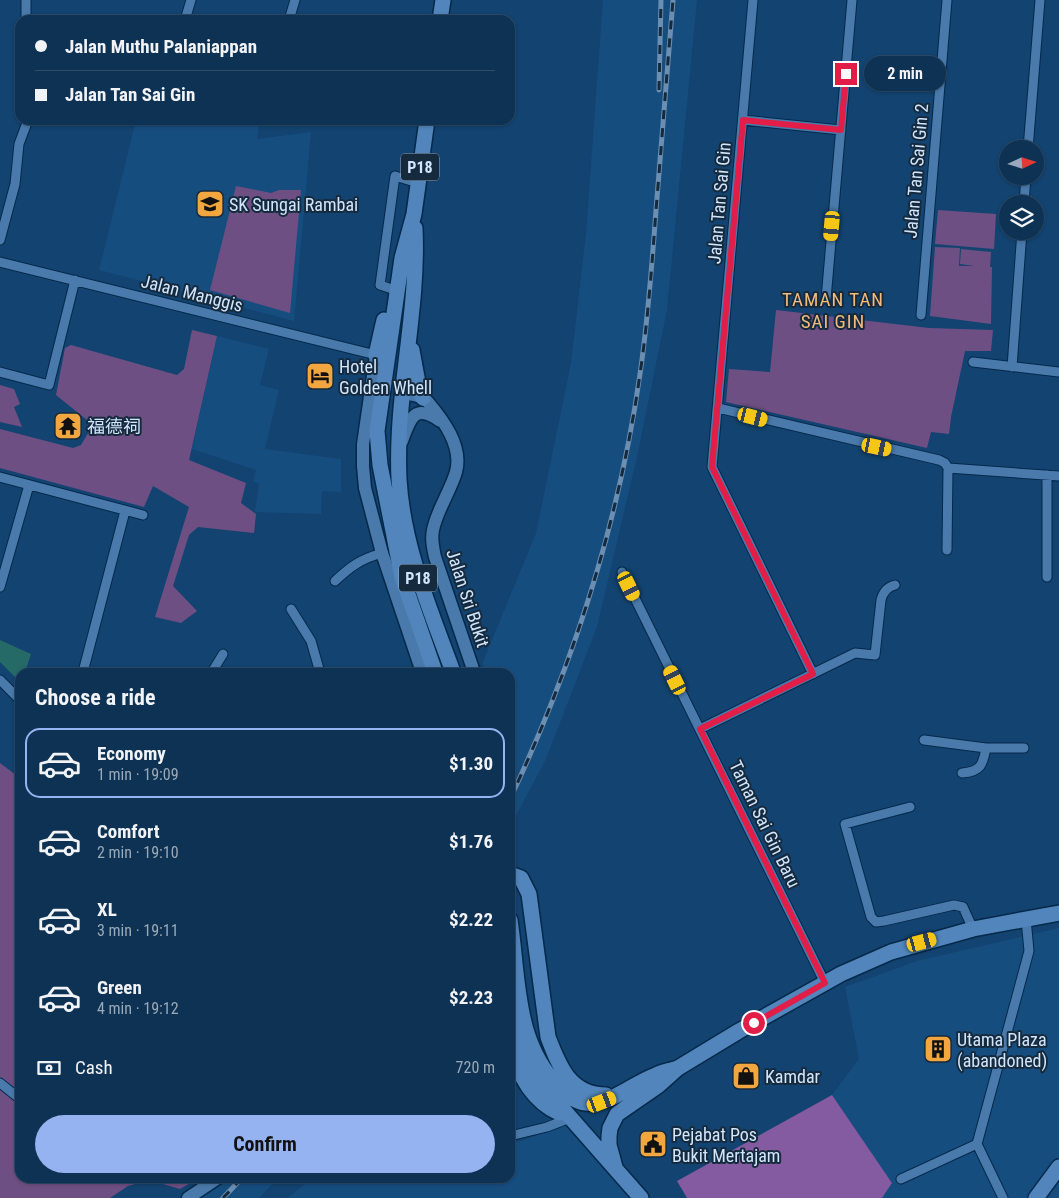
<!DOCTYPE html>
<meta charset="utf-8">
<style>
body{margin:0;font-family:"Roboto Condensed","Noto Sans SC",sans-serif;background:#173a5a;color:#f1f3f6;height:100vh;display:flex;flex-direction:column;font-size:19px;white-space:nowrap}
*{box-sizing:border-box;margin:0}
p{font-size:16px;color:#9baab8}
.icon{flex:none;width:28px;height:28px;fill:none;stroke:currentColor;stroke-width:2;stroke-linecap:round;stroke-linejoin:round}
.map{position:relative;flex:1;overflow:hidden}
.panel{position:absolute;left:15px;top:668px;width:500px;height:515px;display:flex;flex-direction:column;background:#0e3254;border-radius:15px;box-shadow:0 1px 4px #0004,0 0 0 1px #2e4d6b}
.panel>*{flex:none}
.top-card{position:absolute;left:15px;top:15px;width:500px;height:110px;border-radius:15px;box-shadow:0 1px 4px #0004,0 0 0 1px #2e4d6b;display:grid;align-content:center;height:110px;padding:0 20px;background:#0e3254}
.needle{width:32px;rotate:86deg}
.buttons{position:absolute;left:999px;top:140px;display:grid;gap:10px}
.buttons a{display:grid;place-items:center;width:45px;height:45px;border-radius:50%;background:#0e3254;box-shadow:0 1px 4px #0004,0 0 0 1px #2e4d6b;font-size:25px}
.end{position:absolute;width:22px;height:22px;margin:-11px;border:6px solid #e11d48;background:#fff;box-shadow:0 0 0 2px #fff}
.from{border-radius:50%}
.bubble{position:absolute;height:35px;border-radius:18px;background:#0e3254;box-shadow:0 1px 4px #0004,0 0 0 1px #2e4d6b;font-size:16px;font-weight:700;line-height:35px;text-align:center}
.car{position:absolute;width:15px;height:30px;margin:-15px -8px;border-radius:6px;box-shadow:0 0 4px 1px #0007;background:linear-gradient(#f5c518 24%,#345 0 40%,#f5c518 0 76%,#345 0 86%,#f5c518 0)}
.top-card b{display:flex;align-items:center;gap:18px;height:48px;font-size:19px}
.top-card b+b{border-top:1px solid #2e4d6b}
.top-card i{width:12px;height:12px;background:#f1f3f6}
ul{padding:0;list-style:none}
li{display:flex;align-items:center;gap:15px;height:70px;margin:0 10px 8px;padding:0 10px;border:2px solid transparent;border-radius:15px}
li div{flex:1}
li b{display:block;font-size:19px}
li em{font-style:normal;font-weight:700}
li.selected{border-color:#95b2f1}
li>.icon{width:45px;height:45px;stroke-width:1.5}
h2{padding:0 20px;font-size:22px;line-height:60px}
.pay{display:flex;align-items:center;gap:12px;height:55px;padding:0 20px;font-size:19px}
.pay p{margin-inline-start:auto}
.action{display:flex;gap:10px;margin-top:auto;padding:10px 20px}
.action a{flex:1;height:58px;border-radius:30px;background:#95b2f1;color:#111;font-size:20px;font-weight:700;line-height:58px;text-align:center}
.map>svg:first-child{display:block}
.built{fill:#164d7f}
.green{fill:#6e4f83}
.forest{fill:#845aa0}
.water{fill:#256a67}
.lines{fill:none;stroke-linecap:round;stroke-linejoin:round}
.street-casing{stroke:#04294b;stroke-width:11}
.secondary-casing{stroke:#04294b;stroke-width:15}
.primary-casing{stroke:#04294b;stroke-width:18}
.street{stroke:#4a7aab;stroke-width:9}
.secondary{stroke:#4a7aab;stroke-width:12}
.primary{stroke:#5185bb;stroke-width:15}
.rail-casing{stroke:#6b8eb1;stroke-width:5}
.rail{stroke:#162a3e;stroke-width:3;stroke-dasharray:9;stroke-linecap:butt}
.route{stroke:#e11d48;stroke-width:6}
.labels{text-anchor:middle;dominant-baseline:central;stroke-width:4;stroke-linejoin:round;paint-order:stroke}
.shield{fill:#162a3e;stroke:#99adc2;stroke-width:1}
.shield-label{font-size:16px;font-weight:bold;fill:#d1e5fb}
.street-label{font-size:18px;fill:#d1e5fb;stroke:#162a3e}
.poi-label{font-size:18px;fill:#d1e5fb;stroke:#162a3e;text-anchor:start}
.neighbourhood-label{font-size:19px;letter-spacing:1px;fill:#f1bc7d;stroke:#162a3e}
</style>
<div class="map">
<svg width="1059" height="1198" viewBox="0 0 1059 1198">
<rect width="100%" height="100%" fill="#134370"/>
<path class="built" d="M603 0H697L667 310 637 457 597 627 546 759 510 827V672H484L483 662 536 533 571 363 586 233Z
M136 120H244L259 124 257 139 311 132 294 321 99 270Z
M217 336 269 349 260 385 279 390 265 449 341 459V492L322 491 321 514 255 512 259 484 253 481 256 470 192 449Z
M1059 928V1198H882L892 1183 832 1095 859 1059 845 987 917 961Z
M564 1124 630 1198H288L312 1178H510V1142L522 1141Z
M220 1178H278L259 1198H194Z"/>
<path class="green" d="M236 186 271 193 279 190H301L290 313 210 290Z
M938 210 996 214 994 249 935 244Z
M935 247 960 248 959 266H974L960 264 961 249 991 252 990 267H992L991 324 930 316Z
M776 310 929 328 993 330 991 351H965L951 417 949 434 931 432 927 448 726 402 729 369 770 372Z
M192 330 217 336 189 460 246 483 241 503 256 514 254 533 198 527 189 535 173 586 197 611 181 623 155 617 189 507 153 486 144 507 0 468V429L73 448 81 445 93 425 56 395 65 348 71 345 177 375 184 369Z
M0 385 14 389 20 404 14 407 22 427 0 422Z
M0 763 20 778V1178H199L180 1189 149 1180 128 1186 110 1198H0Z"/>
<path class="forest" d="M832 1095 892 1183 882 1198H687L677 1181Z"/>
<path class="water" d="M0 640 31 654 25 672H20V682L0 662Z"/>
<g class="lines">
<defs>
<path id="street" d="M26 0V20
M753 0 712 467 813 674
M185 20 191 0
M289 20 295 0
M743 120 841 130
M1028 149 1040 0
M1024 204 1026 176
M0 240 15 184 19 144 28 120
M0 262 376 355
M392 289 380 285 395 176 418 183
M826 299 852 0
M921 315 947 0
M973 362 1059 372
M1012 367 1022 231
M0 372 49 385 75 280
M718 408 939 460 945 463 948 468 1059 476
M0 477 143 515
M947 550 948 468
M622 572 825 983
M1047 577V475
M335 581C351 566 361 559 382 553
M0 587 29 485
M291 609 311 641 319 669 322 672
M83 672 125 511
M212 672 223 654
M0 680 20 700
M700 729 855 653 875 655 881 600C883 592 887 587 895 585
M924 740 986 748H1024
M962 773C981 772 983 764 986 748
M910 807 845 824 871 917 876 922 884 921 954 905 963 907 973 929
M0 1083 20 1099
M510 1136 547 1127 570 1118
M977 1144 1029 951 1026 919
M977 1144 1003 1198
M901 1179 977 1144"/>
<path id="secondary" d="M376 355 363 444V466L365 488 382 553 422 672
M402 394C412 394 420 395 428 402 443 420 463 446 456 472 450 492 437 510 433 530 431 539 433 548 435 557L474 672
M402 441C410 418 415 403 440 421
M188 1198 218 1178"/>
<path id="primary" d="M440 20 443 0
M427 120 414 214 402 258 377 431 380 465 402 577 435 672
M415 228C419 312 395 395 399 479 403 547 430 609 453 672
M412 350 419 388 423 398
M376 355 384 320
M510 874 521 878 529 894 548 1037C559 1066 570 1095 606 1095
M510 920C519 979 514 1043 560 1088 568 1097 580 1105 593 1103 617 1100 634 1083 656 1075 661 1072 668 1071 674 1069
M510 1016 520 1053 533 1075 641 1198
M511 1053C522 1079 533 1101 559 1113
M615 1167 609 1145V1136L610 1128 617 1114 659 1085 678 1068 739 1031 841 974 891 952 973 929 1059 913
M1036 1198 1059 1167"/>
</defs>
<use href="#street" class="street-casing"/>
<use href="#secondary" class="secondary-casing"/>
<use href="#primary" class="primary-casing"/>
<use href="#street" class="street"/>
<use href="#secondary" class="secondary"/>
<use href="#primary" class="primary"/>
<defs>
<path id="rail" d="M659 90 661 0
M510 799C573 665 619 522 640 374 648 320 652 265 656 210 662 140 667 70 673 0
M223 1198 242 1178"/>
</defs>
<use href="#rail" class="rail-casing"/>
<use href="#rail" class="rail"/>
</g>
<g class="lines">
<path class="route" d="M754 1023 825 983 700 729 813 674 712 467 743 120 841 130 846 74"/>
</g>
<defs>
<symbol id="school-square" viewBox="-11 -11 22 22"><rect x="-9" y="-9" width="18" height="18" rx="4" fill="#f1a640" stroke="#162a3e"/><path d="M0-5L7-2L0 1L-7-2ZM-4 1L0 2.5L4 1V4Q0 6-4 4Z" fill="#111"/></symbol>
<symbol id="hotel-square" viewBox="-11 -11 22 22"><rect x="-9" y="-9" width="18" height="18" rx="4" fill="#f1a640" stroke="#162a3e"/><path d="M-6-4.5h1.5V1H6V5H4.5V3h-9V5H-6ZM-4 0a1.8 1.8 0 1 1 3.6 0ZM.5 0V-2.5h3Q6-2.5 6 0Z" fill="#111"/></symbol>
<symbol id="temple-square" viewBox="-11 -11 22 22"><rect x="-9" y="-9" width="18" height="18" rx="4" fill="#f1a640" stroke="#162a3e"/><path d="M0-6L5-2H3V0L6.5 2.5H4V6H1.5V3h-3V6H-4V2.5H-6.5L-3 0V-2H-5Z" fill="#111"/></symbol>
<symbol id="building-square" viewBox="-11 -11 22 22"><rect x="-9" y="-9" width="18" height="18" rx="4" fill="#f1a640" stroke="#162a3e"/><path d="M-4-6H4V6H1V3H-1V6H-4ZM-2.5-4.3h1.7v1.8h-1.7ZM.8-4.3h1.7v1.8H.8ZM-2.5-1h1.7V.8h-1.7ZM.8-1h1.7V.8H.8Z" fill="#111"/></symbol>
<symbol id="shop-square" viewBox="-11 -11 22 22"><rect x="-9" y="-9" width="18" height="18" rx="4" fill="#f1a640" stroke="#162a3e"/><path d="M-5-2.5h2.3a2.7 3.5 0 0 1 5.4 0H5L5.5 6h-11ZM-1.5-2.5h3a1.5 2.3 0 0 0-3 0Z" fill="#111"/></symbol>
<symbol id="civic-square" viewBox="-11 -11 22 22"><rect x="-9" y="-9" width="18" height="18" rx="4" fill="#f1a640" stroke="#162a3e"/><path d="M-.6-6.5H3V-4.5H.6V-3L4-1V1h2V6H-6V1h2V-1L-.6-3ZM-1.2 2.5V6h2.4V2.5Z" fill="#111"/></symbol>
</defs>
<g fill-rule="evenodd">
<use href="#school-square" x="194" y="188" width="32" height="32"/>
<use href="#hotel-square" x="304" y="360" width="32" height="32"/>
<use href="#temple-square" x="52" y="410" width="32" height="32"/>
<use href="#building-square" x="922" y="1033" width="32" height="32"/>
<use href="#shop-square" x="730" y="1060" width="32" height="32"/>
<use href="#civic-square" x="637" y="1128" width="32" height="32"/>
</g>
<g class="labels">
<g class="shield">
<rect x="401" y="153.5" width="38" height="27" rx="4"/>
<rect x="399" y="564.5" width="38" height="27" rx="4"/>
</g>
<g class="shield-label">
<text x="420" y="167">P18</text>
<text x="418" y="578">P18</text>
</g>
<g class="street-label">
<text transform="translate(916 171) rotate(-85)">Jalan Tan Sai Gin 2</text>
<text transform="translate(719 203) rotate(-85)">Jalan Tan Sai Gin</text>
<text transform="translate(192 293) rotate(14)">Jalan Manggis</text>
<text transform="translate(468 598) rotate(72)">Jalan Sri Bukit</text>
<text transform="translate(765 824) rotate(64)">Taman Sai Gin Baru</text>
</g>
<g class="poi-label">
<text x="229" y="204">SK Sungai Rambai</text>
<text x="339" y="366">Hotel<tspan x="339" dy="21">Golden Whell</tspan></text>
<text x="87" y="426">福德祠</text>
<text x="957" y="1039">Utama Plaza<tspan x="957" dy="21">(abandoned)</tspan></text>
<text x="765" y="1076">Kamdar</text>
<text x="672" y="1134">Pejabat Pos<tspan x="672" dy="21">Bukit Mertajam</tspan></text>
</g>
<g class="neighbourhood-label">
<text x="833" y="299">TAMAN TAN<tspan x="833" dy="22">SAI GIN</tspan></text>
</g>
</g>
</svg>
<div class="buttons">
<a><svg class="needle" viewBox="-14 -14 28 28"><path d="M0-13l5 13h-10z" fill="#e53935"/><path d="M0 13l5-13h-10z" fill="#9baab8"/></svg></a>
<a><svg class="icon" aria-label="layers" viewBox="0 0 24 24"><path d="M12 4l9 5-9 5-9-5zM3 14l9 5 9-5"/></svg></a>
</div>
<i class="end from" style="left:754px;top:1023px"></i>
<i class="end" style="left:846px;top:74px"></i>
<div class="bubble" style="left:864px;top:56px;width:82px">2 min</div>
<i class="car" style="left:832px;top:226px;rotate:185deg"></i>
<i class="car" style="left:753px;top:417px;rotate:104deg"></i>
<i class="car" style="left:877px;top:447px;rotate:102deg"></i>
<i class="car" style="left:629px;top:586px;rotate:154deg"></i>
<i class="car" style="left:675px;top:680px;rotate:334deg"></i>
<i class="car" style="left:922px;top:942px;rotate:75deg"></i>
<i class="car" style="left:602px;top:1102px;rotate:69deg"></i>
<div class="top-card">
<b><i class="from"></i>Jalan Muthu Palaniappan</b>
<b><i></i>Jalan Tan Sai Gin</b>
</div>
<section class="panel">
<h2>Choose a ride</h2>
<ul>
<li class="selected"><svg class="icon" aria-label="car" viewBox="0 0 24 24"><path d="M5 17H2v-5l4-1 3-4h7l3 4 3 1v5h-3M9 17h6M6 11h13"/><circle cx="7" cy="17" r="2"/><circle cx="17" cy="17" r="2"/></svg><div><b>Economy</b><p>1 min · 19:09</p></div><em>$1.30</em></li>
<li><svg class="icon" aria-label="car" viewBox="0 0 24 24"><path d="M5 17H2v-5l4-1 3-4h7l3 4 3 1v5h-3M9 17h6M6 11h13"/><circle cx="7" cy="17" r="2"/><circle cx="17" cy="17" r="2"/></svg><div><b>Comfort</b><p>2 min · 19:10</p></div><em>$1.76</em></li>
<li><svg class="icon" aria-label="car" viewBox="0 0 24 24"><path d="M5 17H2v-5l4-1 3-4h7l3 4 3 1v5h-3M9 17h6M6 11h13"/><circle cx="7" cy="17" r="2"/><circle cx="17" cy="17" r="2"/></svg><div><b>XL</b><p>3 min · 19:11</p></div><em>$2.22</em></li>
<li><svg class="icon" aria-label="car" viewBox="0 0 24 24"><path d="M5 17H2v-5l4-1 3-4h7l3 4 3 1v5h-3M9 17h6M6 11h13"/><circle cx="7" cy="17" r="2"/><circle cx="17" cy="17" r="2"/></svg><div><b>Green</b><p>4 min · 19:12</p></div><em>$2.23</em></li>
</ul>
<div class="pay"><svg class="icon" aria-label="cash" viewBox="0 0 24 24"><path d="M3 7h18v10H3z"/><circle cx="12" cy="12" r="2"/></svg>Cash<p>720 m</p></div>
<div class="action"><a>Confirm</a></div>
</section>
</div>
